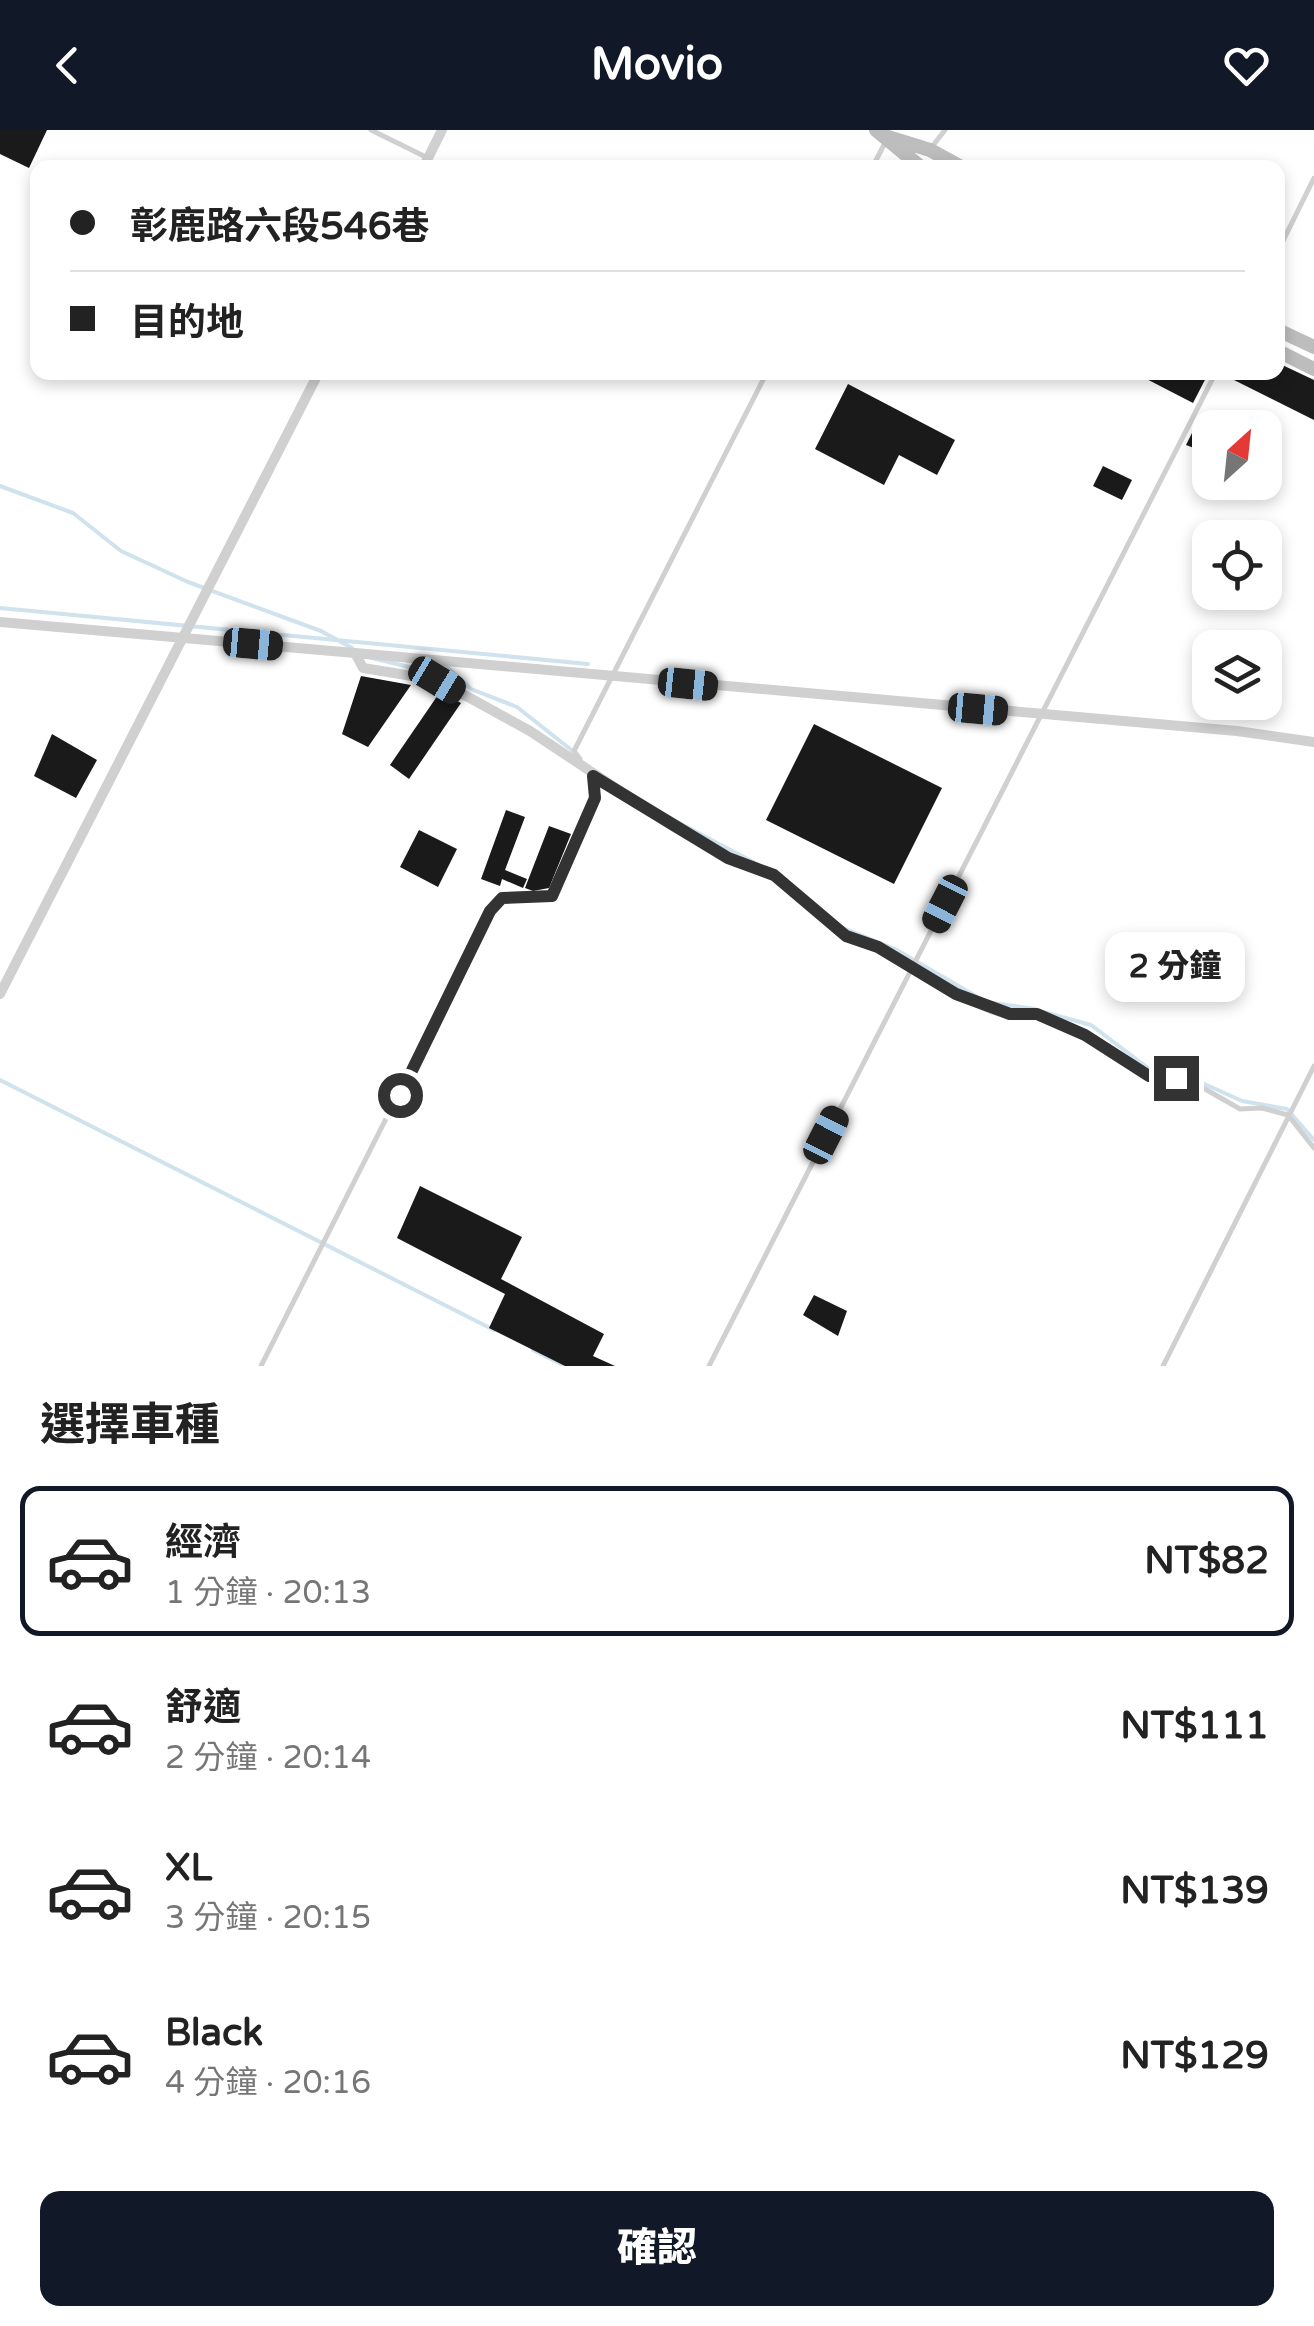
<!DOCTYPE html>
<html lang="zh-TW">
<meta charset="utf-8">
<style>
body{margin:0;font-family:"Varela Round","Noto Sans TC",sans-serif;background:#f2f2f2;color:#222;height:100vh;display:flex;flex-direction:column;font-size:38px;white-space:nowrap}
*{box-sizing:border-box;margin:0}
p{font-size:32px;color:#767676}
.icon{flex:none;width:55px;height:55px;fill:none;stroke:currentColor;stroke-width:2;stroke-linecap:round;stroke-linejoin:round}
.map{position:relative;height:1236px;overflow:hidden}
.details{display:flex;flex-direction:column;background:#fff;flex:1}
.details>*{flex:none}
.top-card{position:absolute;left:30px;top:30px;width:1255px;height:220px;border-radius:20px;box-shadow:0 5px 15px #0003;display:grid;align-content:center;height:220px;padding:0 40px;background:#fff}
.needle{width:65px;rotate:27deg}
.buttons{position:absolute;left:1192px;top:280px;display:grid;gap:20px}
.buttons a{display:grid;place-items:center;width:90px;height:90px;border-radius:20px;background:#fff;box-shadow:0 5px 15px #0003;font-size:50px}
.end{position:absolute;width:45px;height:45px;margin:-22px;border:12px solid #333;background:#fff;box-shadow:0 0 0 5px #fff}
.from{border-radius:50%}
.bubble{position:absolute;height:70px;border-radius:20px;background:#fff;box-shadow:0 5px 15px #0003;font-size:32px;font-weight:800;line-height:70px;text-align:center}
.car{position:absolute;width:30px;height:60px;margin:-30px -15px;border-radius:12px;box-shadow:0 0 8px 2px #0007;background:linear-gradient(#222 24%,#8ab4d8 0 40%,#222 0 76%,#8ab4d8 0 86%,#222 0)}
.top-card b{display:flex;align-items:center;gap:35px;height:95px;font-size:38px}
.top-card b+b{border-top:2px solid #e0e0e0}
.top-card i{width:25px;height:25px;background:#222}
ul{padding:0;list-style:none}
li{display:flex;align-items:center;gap:30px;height:150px;margin:0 20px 15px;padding:0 20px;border:5px solid transparent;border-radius:20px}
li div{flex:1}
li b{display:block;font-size:38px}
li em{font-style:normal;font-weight:800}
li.on{border-color:#111827}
li>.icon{width:90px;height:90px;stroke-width:1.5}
h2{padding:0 40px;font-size:45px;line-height:120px}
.primary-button{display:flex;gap:20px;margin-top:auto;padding:20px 40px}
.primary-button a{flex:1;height:115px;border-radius:20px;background:#111827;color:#fff;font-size:40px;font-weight:800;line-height:115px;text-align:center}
header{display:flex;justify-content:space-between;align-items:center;height:130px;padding:0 40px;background:#111827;color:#fff;font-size:45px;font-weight:800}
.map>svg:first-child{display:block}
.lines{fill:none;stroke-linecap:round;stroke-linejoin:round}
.stream{stroke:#cfe2ee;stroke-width:4}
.building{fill:#1a1a1a}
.lane{stroke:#d0d0d0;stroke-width:5}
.street{stroke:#d0d0d0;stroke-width:10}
.secondary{stroke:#bdbdbd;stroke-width:14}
.route{stroke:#333;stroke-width:12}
</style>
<header><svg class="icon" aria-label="back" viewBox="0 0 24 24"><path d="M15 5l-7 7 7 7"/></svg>Movio<svg class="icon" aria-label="heart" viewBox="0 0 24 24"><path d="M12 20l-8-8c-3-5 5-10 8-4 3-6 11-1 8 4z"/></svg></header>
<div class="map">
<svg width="1314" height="1236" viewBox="0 0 1314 1236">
<rect width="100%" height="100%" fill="#fff"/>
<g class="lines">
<path class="stream" d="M0 356 73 383 121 421 188 452 321 501 352 518
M0 478 588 534
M364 526 413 538H448L471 559 517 577 574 622
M668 687 757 734
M843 798 895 819 986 872 1035 879
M1044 882 1091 895 1148 938 1187 946 1242 971 1287 979 1314 1010
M0 950 494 1200
M533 1220 565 1236"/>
</g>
<path class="building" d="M0 0H47L29 38 0 24Z
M1278 233 1314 250V290L1222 244 1278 242Z
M1133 242H1209L1193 273Z
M848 254 955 310 937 345 899 325 884 355 815 319Z
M1200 287 1210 292V324L1186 315Z
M1103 336 1132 350 1122 370 1093 356Z
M361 546 411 555 368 617 342 604Z
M440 562 461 573 409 649 390 635Z
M814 594 942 658 894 754 766 690Z
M52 604 97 630 76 668 34 646Z
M506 680 525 687 505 740 527 749 523 758 502 749 500 756 481 749Z
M549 696 571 704 549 758 533 761 525 758Z
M419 700 457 719 438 757 400 737Z
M420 1056 522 1107 501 1149 604 1204 593 1226 615 1236H565L489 1198 505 1164 397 1108Z
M814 1165 847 1181 838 1206 803 1185Z"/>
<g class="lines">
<path class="lane" d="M371 0 428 28
M931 18 945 0
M872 38 887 9
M1278 121 1314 48
M580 629 574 621 767 242
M1085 905 1149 946 1198 955 1240 979 1262 978 1288 985 1314 1018
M261 1236 491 781 502 768 552 767 595 668 593 646
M709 1236 1216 242
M1163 1236 1314 936"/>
<path class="street" d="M423 38 442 0
M0 492 355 523 363 538 437 550 530 601 674 697 728 728 774 745 846 806 878 817 956 864 991 879 1010 885 1037 884 1085 905
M355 523 1237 601 1314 612
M0 864 319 242"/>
<path class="secondary" d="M876 0 922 38
M888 7 930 20 963 38
M1278 200 1314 217
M1278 221 1314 239"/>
</g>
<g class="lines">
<path class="route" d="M400 965 490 781 502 768 552 766 595 668 593 646 728 728 774 745 846 806 878 817 956 864 1010 884H1037L1085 905 1149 946 1176 948"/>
</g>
</svg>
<div class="buttons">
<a><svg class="needle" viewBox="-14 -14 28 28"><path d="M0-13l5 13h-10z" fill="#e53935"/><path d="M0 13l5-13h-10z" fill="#767676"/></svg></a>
<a><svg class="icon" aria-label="locate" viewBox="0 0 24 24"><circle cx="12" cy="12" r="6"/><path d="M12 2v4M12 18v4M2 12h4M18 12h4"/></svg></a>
<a><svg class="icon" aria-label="layers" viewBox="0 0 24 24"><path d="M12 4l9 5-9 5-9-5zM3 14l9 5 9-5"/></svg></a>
</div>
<i class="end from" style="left:400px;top:965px"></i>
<i class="end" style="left:1176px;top:948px"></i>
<div class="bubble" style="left:1105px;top:802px;width:140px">2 分鐘</div>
<i class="car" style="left:253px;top:514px;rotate:95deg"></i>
<i class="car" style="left:437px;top:550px;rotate:121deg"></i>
<i class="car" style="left:688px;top:554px;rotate:96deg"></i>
<i class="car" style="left:978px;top:579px;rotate:95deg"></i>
<i class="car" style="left:945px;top:774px;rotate:207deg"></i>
<i class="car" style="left:826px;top:1005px;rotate:27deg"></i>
<div class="top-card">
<b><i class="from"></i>彰鹿路六段546巷</b>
<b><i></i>目的地</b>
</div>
</div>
<section class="details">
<h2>選擇車種</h2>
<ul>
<li class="on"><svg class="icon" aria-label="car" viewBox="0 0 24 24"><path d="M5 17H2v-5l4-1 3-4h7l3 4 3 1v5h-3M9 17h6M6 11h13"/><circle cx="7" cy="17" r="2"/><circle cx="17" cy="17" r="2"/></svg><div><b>經濟</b><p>1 分鐘 · 20:13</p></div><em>NT$82</em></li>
<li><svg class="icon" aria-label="car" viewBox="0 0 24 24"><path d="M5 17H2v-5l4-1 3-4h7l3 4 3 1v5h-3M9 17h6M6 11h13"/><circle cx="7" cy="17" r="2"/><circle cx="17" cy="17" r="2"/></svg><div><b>舒適</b><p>2 分鐘 · 20:14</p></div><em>NT$111</em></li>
<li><svg class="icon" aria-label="car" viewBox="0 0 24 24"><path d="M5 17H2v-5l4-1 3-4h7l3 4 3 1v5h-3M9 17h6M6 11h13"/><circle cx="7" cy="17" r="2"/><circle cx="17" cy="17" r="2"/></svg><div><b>XL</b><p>3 分鐘 · 20:15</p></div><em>NT$139</em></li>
<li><svg class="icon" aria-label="car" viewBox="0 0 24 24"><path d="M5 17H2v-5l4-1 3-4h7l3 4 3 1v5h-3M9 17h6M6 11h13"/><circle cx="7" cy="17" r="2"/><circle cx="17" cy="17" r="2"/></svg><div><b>Black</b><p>4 分鐘 · 20:16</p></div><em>NT$129</em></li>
</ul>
<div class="primary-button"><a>確認</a></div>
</section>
